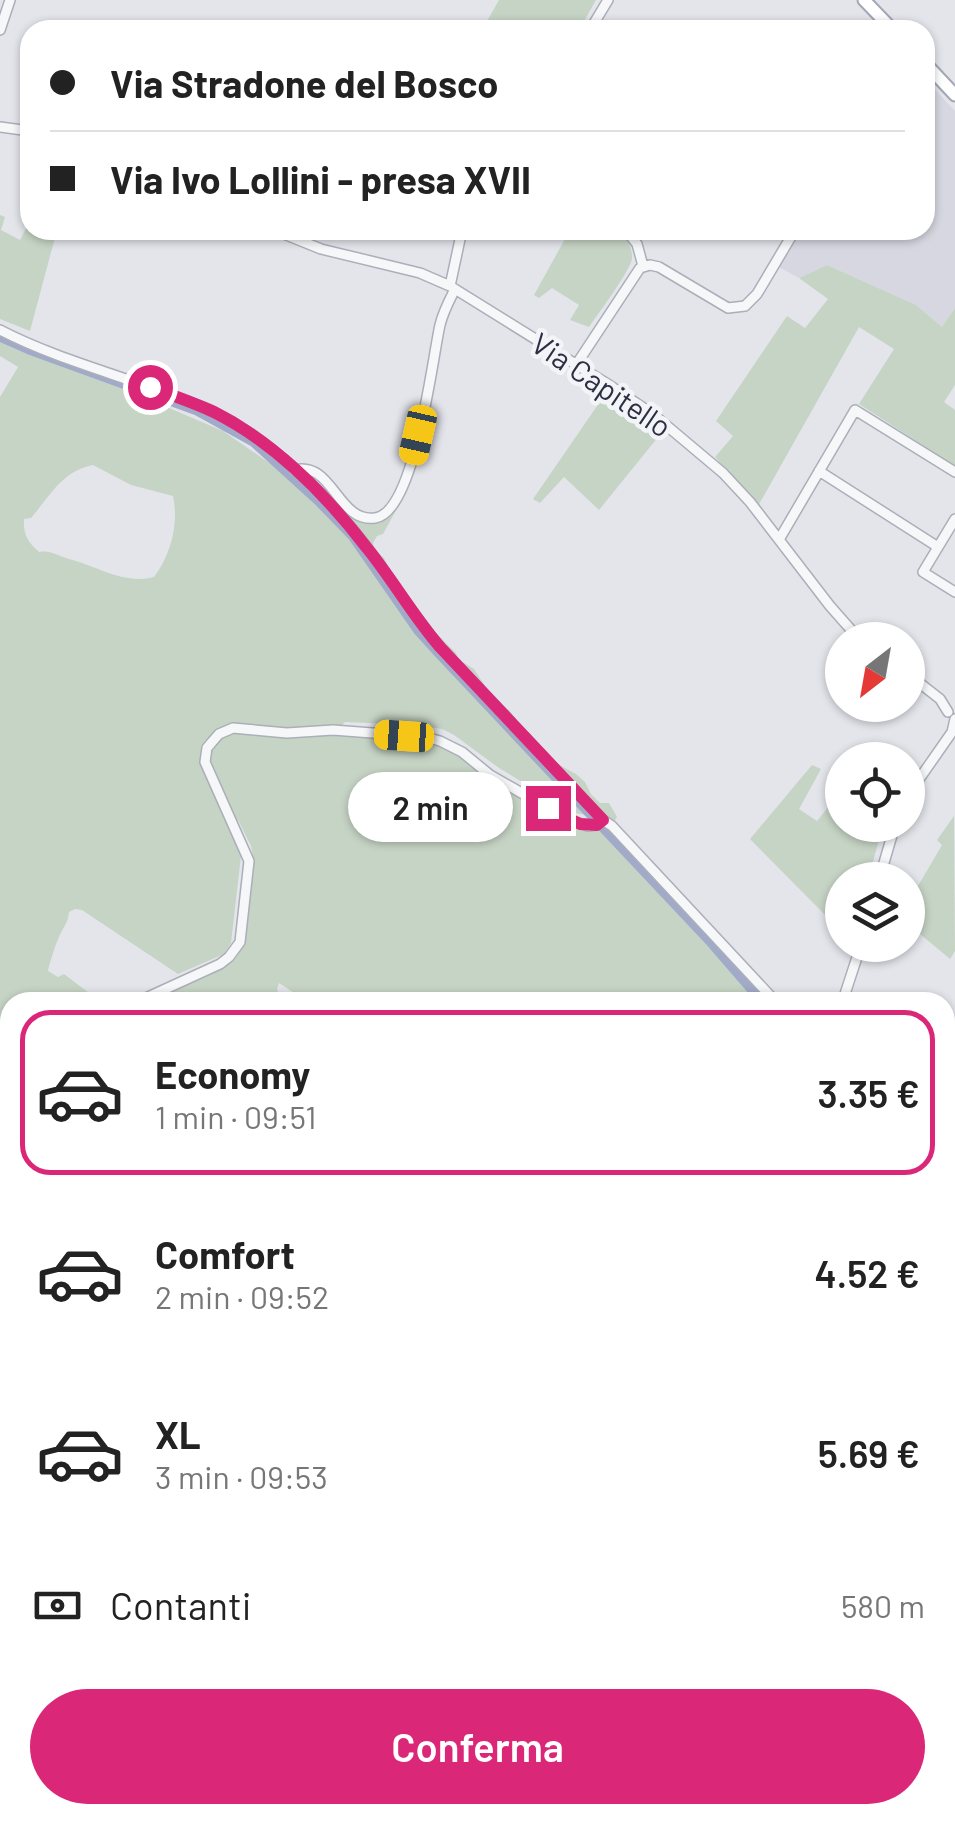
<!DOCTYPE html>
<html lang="it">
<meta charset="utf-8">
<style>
body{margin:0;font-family:Barlow,sans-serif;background:#f2f2f2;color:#222;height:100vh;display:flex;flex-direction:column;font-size:38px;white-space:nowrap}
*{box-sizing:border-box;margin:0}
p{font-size:32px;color:#767676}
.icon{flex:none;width:55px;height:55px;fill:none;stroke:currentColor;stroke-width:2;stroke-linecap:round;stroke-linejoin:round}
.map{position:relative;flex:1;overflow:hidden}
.details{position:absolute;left:0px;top:992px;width:955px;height:832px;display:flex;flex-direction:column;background:#fff;border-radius:30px 30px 0 0;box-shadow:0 2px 8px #0004}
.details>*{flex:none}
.top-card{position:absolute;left:20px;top:20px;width:915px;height:220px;border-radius:30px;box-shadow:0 2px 8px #0004;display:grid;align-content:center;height:220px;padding:0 30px;background:#fff}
.needle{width:65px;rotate:211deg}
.tools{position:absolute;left:825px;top:622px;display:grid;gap:20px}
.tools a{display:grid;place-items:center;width:100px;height:100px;border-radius:50%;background:#fff;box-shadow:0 2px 8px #0004;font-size:50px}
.end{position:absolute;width:45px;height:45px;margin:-22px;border:12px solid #db2777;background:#fff;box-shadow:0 0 0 5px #fff}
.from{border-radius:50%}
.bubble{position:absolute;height:70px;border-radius:35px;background:#fff;box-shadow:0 2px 8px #0004;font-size:32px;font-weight:600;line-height:70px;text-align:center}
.car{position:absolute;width:30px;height:60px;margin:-30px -15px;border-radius:12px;box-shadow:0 0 8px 2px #0007;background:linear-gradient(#f5c518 24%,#345 0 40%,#f5c518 0 76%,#345 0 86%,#f5c518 0)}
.top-card b{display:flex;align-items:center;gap:35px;height:95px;font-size:38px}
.top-card b+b{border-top:2px solid #e0e0e0}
.top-card i{width:25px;height:25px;background:#222}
ul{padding:18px 0 0;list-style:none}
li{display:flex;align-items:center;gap:30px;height:165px;margin:0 20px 15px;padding:0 10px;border:5px solid transparent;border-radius:30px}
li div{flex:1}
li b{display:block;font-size:38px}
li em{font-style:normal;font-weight:600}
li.current{border-color:#db2777}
li>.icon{width:90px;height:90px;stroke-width:1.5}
.pay{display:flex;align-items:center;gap:25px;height:110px;padding:0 30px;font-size:38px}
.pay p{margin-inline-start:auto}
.action{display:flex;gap:20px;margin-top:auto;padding:20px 30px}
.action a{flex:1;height:115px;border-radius:60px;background:#db2777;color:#fff;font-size:40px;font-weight:600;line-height:115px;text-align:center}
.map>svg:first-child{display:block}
.built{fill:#d6d7e0}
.green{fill:#c6d4c5;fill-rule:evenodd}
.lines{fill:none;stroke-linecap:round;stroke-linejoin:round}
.canal{stroke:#a1abc9;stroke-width:9}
.minor-casing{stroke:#acaeb8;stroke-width:12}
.major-casing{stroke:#a3a7b6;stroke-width:15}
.minor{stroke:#f6f7f9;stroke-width:9}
.major{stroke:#fff;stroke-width:11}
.route{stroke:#db2777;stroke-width:12}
.labels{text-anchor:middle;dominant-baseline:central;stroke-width:9;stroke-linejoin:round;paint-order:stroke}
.street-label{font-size:30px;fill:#2c2f42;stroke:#f3f4f8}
</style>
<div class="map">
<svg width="955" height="1824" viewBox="0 0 955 1824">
<rect width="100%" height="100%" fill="#e3e5eb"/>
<path class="built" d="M925 79 955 111V308L942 327 916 305 827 265 799 278 777 266 796 230H925Z"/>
<path class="green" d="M499 0H596L579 30H482Z
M0 215 5 217 1 230 20 240 30 221V230H57L30 331 0 319Z
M570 230H619C626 239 633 246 632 259 630 271 598 314 589 327L570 320 579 305 552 288 539 298 534 295Z
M827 265 916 305 942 327 955 308V385L944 402 955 410V466L859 404 894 349 859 327 758 506 715 457 733 436 716 421 787 316 805 328 828 299 799 278Z
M0 337 51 362 101 379 223 431 284 473 297 478 303 476C324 489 351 525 373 524L387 509 391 496 399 505 383 534 377 536 373 543 374 549 384 558 398 585 412 600 419 616 456 653 458 659 474 669 491 695 511 712 525 734 533 737 552 761 576 774 585 782 591 794 600 803H609L617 817 614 822 601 817 574 813 499 768 454 735 442 729 416 725 345 722 334 733 438 741 492 778 592 827 606 831 721 954 760 1002H308L279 983 277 989 279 995 277 1002H142C163 994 224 973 236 958 250 940 250 880 253 856L251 846 238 820 229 828 241 856 231 943 224 954 178 974 82 910 75 909 69 912C68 924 63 927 59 937 56 943 49 965 48 971L58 977 64 974 101 1002H10V1341L0 1356V397L18 367 0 356ZM93 465 131 485 173 496C179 524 171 554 154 577 124 585 97 566 69 559 58 556 51 550 39 552 28 542 23 535 24 519L31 518C50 496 62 471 93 465Z
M606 393 663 431 599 510 564 477 540 503 533 499Z
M812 765 821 769 799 809 817 821 842 790V825H883L868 880H842V932L750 839Z
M954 816 955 951 950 959 908 924V903L942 845 937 840Z
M945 1189 955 1201V1448L945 1430V1359L952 1354 945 1343Z
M0 1562 10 1567V1715L0 1718Z
M10 1728V1814L0 1804V1731Z
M945 1798 955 1803V1824H847L844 1815H945Z
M12 1815H178L183 1824H34Z
M343 1815H584L598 1824H357Z"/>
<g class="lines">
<path class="canal" d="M0 337 29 350 197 411 253 442 319 502 352 536 418 631 438 653 711 943 762 1002
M945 1185 955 1197"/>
<defs>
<path id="minor" d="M0 30 10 0
M590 30 608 0
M0 127 30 131
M274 230 321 249 420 273 450 286 606 383 654 415 723 473 750 502 830 606 860 640
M626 230 637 244 643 266
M450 286 462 230
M0 330C56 359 120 375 179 398 190 403 203 406 214 412 274 442 333 501 372 554 395 585 415 618 440 647L603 820 612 826 776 1002
M576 365 640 268 650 265 659 267 728 308 745 306 757 294 795 230
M294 470C333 460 337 523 375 518 415 513 432 360 440 325 443 312 449 301 455 289
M819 471 938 547
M955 519 923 572 955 592
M780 538 855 410 955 472
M908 674 940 699 948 712
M908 795 952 732 955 719
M879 880 895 825
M137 1002 220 964 229 957 240 942 249 861 205 762 207 748 212 742 219 734 233 728 287 733 333 730 425 737 440 741 462 752 490 775 569 820 588 826 597 825 603 820
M840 1002 845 994 861 945
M945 1177 955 1188
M945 1619 955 1627
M0 1730 10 1727
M806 1815V1824"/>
<path id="major" d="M864 0 893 30
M925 63 955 95"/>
</defs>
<use href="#minor" class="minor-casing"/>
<use href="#major" class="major-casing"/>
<use href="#minor" class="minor"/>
<use href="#major" class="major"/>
</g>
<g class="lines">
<path class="route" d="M150 387C171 395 193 402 214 412 274 442 327 496 367 548 393 580 413 616 440 647L603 820 597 825 580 824 548 808"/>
</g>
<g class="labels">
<g class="street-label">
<text transform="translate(602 384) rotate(34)">Via Capitello</text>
</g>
</g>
</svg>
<div class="tools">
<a><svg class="needle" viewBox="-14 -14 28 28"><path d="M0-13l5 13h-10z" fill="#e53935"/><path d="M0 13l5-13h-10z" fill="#767676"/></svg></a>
<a><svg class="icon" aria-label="locate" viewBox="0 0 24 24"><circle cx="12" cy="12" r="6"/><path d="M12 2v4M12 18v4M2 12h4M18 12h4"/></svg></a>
<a><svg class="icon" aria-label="layers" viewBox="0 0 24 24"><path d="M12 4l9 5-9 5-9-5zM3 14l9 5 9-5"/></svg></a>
</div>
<i class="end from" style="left:150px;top:387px"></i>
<i class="end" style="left:548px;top:808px"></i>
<div class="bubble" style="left:348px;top:772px;width:165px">2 min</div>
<i class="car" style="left:418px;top:435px;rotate:193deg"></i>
<i class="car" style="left:404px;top:736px;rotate:274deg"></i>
<div class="top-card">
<b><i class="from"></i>Via Stradone del Bosco</b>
<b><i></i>Via Ivo Lollini - presa XVII</b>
</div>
<section class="details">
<ul>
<li class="current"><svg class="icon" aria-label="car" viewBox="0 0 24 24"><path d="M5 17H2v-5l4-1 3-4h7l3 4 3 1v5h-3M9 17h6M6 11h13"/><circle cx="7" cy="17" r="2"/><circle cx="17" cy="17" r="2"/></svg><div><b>Economy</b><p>1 min · 09:51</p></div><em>3.35 €</em></li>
<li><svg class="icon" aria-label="car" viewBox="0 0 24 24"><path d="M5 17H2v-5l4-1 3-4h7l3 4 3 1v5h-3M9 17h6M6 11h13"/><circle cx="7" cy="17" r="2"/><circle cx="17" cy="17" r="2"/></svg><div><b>Comfort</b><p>2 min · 09:52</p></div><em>4.52 €</em></li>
<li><svg class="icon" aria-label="car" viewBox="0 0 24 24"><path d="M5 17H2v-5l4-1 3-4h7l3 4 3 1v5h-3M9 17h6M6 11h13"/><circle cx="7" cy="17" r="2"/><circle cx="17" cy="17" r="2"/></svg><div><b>XL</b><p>3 min · 09:53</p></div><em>5.69 €</em></li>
</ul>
<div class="pay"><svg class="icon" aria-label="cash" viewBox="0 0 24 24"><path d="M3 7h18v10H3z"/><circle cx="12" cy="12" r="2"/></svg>Contanti<p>580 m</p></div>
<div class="action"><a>Conferma</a></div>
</section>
</div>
